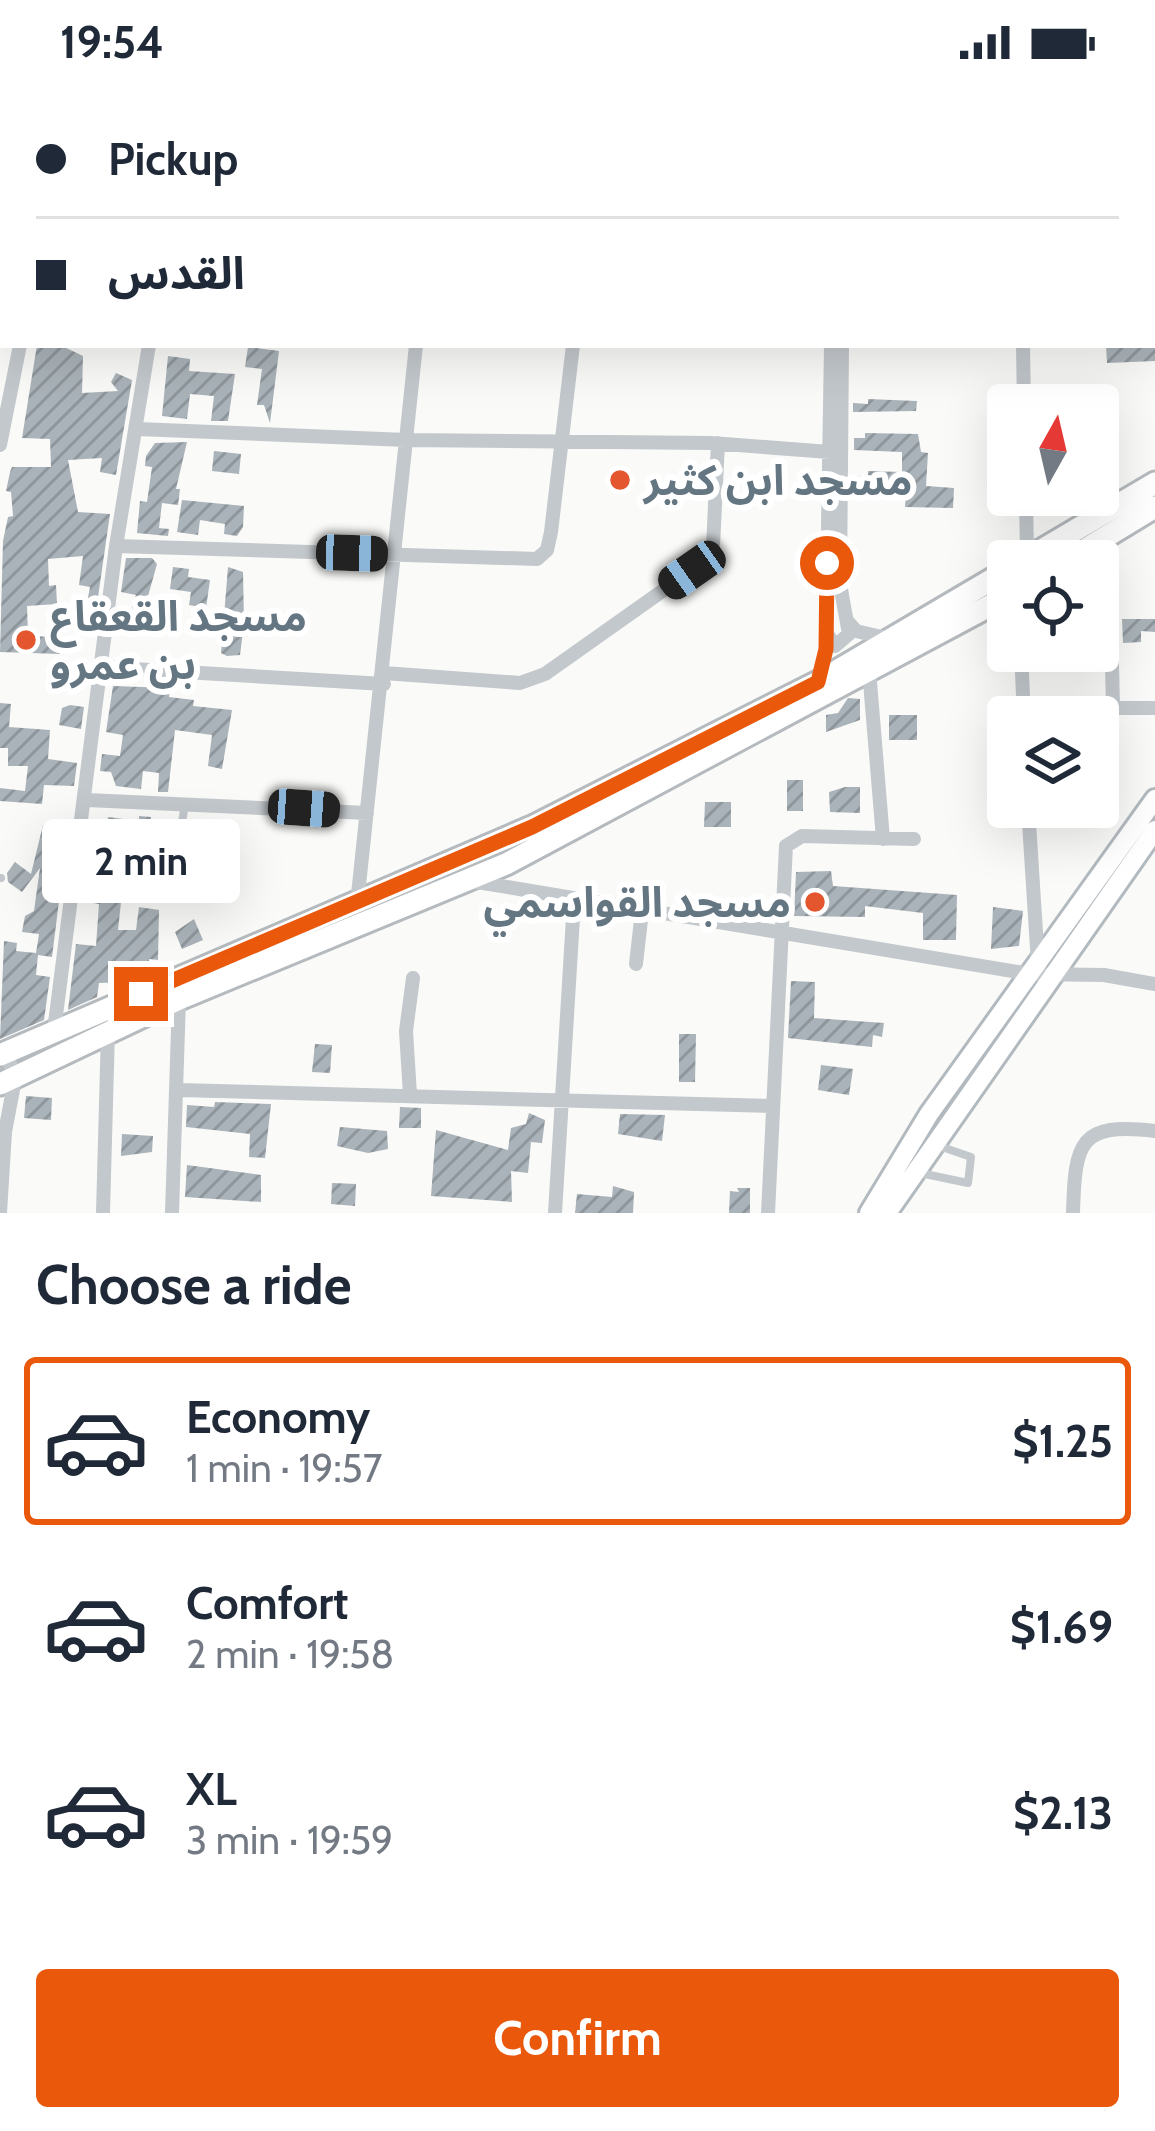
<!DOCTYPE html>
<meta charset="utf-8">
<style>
body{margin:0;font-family:Cabin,"Noto Sans Arabic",sans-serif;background:#f2f2f3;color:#1f2937;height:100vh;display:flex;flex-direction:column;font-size:45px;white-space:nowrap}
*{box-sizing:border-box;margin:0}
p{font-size:39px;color:#747a83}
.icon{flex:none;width:66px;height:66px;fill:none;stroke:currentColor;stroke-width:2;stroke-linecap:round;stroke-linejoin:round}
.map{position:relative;height:1129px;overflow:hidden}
.sheet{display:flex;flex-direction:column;background:#fff;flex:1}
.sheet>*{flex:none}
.top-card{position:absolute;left:0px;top:0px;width:1155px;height:264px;box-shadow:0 12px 48px #0002;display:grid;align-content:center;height:264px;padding:0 36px;background:#fff}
.needle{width:78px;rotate:8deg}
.tools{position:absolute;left:987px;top:300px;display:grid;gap:24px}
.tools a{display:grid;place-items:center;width:132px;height:132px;border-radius:12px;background:#fff;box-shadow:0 12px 48px #0002;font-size:60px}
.end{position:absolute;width:54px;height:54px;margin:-27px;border:15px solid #ea580c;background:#fff;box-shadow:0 0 0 6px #fff}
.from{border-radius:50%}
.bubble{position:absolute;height:84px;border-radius:12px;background:#fff;box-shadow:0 12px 48px #0002;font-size:39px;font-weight:800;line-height:84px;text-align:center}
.car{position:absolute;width:36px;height:72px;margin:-36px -18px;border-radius:15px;box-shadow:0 0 9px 3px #0007;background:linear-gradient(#222 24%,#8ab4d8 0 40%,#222 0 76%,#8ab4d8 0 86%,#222 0)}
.top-card b{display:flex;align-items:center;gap:42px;height:114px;font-size:45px}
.top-card b+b{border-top:3px solid #e0e1e3}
.top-card i{width:30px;height:30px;background:#1f2937}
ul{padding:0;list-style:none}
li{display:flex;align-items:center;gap:36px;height:168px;margin:0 24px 18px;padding:0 12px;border:6px solid transparent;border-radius:12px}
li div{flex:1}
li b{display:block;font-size:45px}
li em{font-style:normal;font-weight:800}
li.current{border-color:#ea580c}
li>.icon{width:108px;height:108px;stroke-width:1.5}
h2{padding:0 36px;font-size:54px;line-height:144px}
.primary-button{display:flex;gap:24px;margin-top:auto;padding:24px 36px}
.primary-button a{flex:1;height:138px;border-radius:12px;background:#ea580c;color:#fff;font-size:48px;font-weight:800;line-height:138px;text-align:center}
.status{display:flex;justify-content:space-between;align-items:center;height:84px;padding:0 60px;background:#fff;direction:ltr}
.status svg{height:33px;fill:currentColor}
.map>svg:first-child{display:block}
.building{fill:url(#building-hatch)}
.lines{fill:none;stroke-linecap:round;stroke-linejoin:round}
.secondary-casing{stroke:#b3babf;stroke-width:24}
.primary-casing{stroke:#b5babe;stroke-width:27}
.lane{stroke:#c3c8cc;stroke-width:8}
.street{stroke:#c3c8cc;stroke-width:14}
.secondary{stroke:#fff;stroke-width:18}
.primary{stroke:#fff;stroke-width:21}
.route{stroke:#ea580c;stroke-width:15}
.poi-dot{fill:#e4572e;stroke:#fff;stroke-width:4.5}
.labels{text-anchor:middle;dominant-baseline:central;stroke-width:12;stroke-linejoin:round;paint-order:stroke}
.poi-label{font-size:42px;font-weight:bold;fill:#657683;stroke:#fff;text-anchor:start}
</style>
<div class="status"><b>19:54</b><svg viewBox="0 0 49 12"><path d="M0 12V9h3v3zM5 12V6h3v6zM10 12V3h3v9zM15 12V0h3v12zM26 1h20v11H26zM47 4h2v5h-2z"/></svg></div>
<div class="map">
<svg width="1155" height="1129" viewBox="0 0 1155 1129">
<defs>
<pattern id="building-hatch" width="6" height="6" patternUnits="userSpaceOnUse" patternTransform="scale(3)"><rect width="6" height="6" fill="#aab3b9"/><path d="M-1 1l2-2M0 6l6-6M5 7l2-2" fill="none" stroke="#8e969c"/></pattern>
</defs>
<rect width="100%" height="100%" fill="#fafaf8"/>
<path class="building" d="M37 261H60L83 272 82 309 118 307 111 298 116 289 132 296 116 391 100 388 102 374 68 376 78 428 110 430 97 520 87 519 90 503 79 501 83 472 48 475 49 502 56 501 57 520 27 522 28 552 60 553V570L0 568 3 457 8 433 13 432 11 408 6 407 10 388 12 383H51L50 355 22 354Z
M1106 261H1155V277L1107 279Z
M248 263 279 267 270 339 264 321H257L262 285 245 283Z
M168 272 190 275 189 287 235 290 228 337H211L214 312 190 310 187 335 162 332Z
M868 315 917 317 916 327 853 328V319L868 320Z
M865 349 918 350 921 368 928 369 926 402 954 404 953 424 905 423 906 405 854 403V392L868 393V387L902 388V368L854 366V354H865Z
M187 358 176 405H180L178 421 162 419 159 444 169 445 168 452 137 449 140 417 147 418 152 383 145 382 146 372 155 359Z
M214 367 241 370 239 390 212 387Z
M182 416 244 422 243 443 237 452 224 450 225 440 200 436 198 451 177 448Z
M126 474H152L157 480 143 530 131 526 136 511 121 508Z
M173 483 189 485 188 493 210 496 206 524 189 521 191 508 170 505Z
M228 483 243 488 244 539 240 571 227 572 221 569Z
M147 525 161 527 162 551 139 546Z
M1122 535H1155V548L1141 547V558L1123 559Z
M113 602 170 604 169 613 194 616 193 622 232 626 222 685 208 682 212 651 175 646 168 708H158L159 689 143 687 141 705 116 702 111 688 100 687 102 670 120 672 123 651 106 648Z
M848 614 860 615V636L826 648V631L838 629Z
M0 619 11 620 9 643 50 646 48 675 77 679 74 702 44 701 42 720 0 717V704L25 707 28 682H8V664H0Z
M70 621 84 623 81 645 59 641 62 624Z
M889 631H917V656H889Z
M787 696H803V727H787Z
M845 703H860V729L830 728 829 708Z
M705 718H731V743H704Z
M139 732 151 733V746L129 744 118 846H136L139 823 159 826 158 876 149 875V889L127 887 126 898 99 899 97 913 68 926 76 860 96 862 99 820 93 819 92 762 104 761 108 733 139 737Z
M153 738 171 741 168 766 150 764Z
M43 741 68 745 52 873 38 871 36 891 50 893 44 936 0 955 4 857 17 859 16 867 36 869 39 850 22 848 25 832 34 827 40 784 22 808 8 798 7 789 15 778 31 790Z
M831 787 833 802 957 811 956 856H923V829L865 822V833L794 832 796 788Z
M993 823 1023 827 1019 862 991 865Z
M194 835 203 856 182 865 175 848Z
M791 897 815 898 814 934 884 939 882 953 873 951 872 963 788 954Z
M679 950H696L695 998H679Z
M315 960 332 961 330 989 312 988Z
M821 981 853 985 849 1011 818 1006Z
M26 1012 52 1014 51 1036 24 1034Z
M215 1018 271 1020 265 1074 249 1073 250 1050 186 1043 187 1021 214 1023Z
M400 1023 421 1024V1044H399Z
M529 1029 545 1036 542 1059 531 1058 528 1089 511 1087 512 1118 431 1112 436 1046 508 1066 511 1044 526 1040Z
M620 1030 665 1031 662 1057 618 1050Z
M340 1043 387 1047 388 1065 368 1069 337 1062Z
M122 1050 153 1052 152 1068 121 1072Z
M187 1081 261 1091V1118L185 1113Z
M332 1099 356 1100 355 1122 331 1120Z
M613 1102 634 1108 633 1129H575L577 1110 612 1113Z
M737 1104H750V1129H729L730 1107 739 1108Z"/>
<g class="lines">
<defs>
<path id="secondary" d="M869 1129 929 1030 1155 715
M887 1129 1155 746"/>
<path id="primary" d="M1023 477 1155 399
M1066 477 1155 423
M0 971 532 743 818 598 1008 486
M0 1000 179 915 506 780 1008 512"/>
</defs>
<use href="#secondary" class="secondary-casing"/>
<use href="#primary" class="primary-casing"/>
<path class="lane" d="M0 794H1
M170 813 185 720
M920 1089 968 1099 971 1073 939 1062"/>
<path class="street" d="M1020 0V3
M64 3 65 0
M184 3V0
M447 3V0
M602 3V0
M839 3V0
M850 3V0
M0 58H3
M0 156H3
M1152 239 1155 238
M1023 261 1024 321
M137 345 406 356 711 359 829 368
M0 361 20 261
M1026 411 1027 474
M1098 457 1110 494 1113 624
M116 462 537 475 547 466 551 448 573 261
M848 538 856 547 890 555
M827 550 835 562 849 550 840 500 842 261
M1021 567 1024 633
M100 583 384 600
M869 586 883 755
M384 589 520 599 545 590 692 486 713 463 718 359
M818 597 826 565 831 261
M1023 624H1155
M87 716 367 729
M1028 723 1038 880
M471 797 1030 890 1104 891 1155 900
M357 820 416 261
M636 880 642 827
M54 947 116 462 149 261
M178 1006 772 1022
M410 1011 406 947 413 894
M0 1129 5 1048 16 990 3 969
M103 1129 108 946
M172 1129 179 915
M555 1129 574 817
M768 1129 786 762 802 752 914 755
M1073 1129C1075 1058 1079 1038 1155 1047"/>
<use href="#secondary" class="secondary"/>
<use href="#primary" class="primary"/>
</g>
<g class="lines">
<path class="route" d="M141 910 532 743 818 598 826 565 827 479"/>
</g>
<g class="poi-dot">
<circle cx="620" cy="396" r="12"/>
<circle cx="26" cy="556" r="12"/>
<circle cx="815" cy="818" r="12"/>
</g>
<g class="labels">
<g class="poi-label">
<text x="644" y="396">مسجد ابن كثير</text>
<text x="50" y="532">مسجد القعقاع<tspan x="50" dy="48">بن عمرو</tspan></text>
<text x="791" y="818" text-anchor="end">مسجد القواسمي</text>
</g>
</g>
</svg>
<div class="tools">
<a><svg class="needle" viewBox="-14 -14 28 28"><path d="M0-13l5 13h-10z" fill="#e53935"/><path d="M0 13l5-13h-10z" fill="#747a83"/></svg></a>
<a><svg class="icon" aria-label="locate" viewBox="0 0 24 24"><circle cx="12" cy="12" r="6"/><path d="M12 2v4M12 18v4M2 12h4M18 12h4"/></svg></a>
<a><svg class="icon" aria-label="layers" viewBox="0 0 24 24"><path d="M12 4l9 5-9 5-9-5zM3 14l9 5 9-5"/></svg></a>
</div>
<i class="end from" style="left:827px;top:479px"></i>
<i class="end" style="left:141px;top:910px"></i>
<div class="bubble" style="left:42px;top:735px;width:198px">2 min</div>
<i class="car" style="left:352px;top:469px;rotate:92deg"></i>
<i class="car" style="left:692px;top:486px;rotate:235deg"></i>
<i class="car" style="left:304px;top:724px;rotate:94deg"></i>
<div class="top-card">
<b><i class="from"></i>Pickup</b>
<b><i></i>القدس</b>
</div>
</div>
<section class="sheet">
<h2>Choose a ride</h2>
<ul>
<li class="current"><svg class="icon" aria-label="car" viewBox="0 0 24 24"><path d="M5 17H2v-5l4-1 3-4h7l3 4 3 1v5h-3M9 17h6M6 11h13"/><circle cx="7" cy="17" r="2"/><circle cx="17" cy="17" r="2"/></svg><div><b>Economy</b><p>1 min · 19:57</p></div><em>$1.25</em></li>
<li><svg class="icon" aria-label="car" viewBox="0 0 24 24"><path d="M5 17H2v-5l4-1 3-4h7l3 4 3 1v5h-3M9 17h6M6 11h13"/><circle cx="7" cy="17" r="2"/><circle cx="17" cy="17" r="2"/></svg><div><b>Comfort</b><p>2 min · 19:58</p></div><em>$1.69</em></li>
<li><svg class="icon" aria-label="car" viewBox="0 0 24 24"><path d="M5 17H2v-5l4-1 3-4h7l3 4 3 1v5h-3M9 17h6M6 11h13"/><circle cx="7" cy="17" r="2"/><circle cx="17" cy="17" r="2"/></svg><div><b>XL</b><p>3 min · 19:59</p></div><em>$2.13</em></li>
</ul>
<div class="primary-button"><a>Confirm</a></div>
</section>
